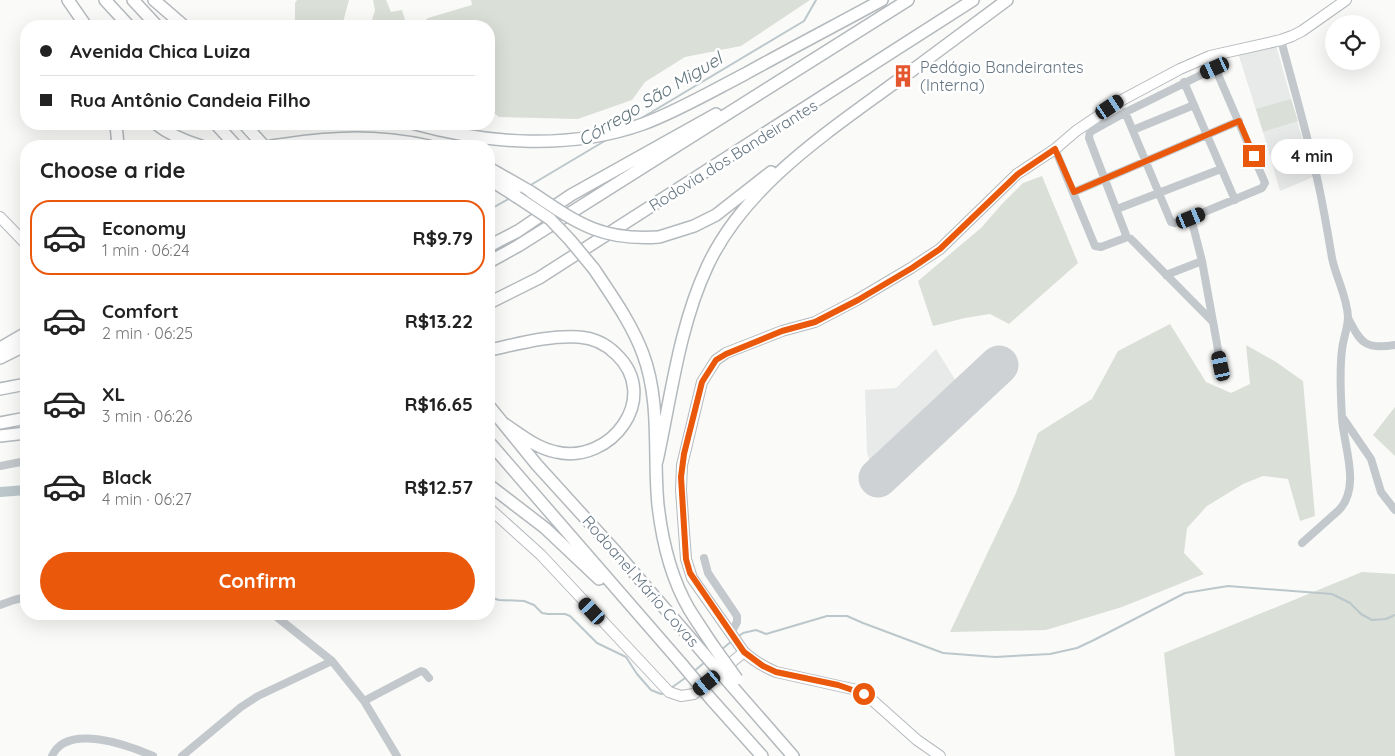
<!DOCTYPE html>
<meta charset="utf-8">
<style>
body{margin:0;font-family:Quicksand,sans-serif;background:#f2f2f2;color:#222;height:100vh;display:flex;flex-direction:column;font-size:19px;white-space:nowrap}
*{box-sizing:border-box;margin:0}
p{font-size:16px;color:#767676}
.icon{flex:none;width:28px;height:28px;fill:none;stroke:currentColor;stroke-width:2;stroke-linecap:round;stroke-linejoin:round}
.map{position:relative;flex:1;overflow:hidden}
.side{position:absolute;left:20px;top:140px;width:475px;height:480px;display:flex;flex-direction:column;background:#fff;border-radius:20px;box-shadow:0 5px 20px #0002}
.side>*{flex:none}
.banner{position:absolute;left:20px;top:20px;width:475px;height:110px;border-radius:20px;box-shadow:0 5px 20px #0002;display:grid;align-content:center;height:110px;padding:0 20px;background:#fff}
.controls{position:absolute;left:1325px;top:15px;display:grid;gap:10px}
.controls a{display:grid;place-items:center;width:55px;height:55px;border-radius:50%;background:#fff;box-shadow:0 5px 20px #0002;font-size:25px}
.end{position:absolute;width:22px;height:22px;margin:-11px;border:6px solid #ea580c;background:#fff;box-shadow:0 0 0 2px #fff}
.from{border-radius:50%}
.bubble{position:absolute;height:35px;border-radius:18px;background:#fff;box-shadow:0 5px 20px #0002;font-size:16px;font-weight:800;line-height:35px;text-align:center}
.car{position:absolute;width:15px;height:30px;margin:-15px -8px;border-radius:6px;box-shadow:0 0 4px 1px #0007;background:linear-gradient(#222 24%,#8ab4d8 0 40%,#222 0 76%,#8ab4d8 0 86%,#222 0)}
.banner b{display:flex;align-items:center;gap:18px;height:48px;font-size:19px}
.banner b+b{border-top:1px solid #e0e0e0}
.banner i{width:12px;height:12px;background:#222}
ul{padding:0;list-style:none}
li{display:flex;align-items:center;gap:15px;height:75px;margin:0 10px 8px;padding:0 10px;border:2px solid transparent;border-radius:20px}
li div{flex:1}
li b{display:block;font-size:19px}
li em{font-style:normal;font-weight:800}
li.current{border-color:#ea580c}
li>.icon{width:45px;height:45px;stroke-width:1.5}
h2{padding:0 20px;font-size:22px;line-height:60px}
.button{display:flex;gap:10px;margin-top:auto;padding:10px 20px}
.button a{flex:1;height:58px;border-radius:30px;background:#ea580c;color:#fff;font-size:20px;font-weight:800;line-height:58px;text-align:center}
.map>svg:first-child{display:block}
.built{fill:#e8e9e9}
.green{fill:#dadfd7}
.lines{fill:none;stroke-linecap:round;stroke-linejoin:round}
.stream{stroke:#bbc7cb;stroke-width:2}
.river{stroke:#bbc7cb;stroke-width:10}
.runway{stroke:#ced2d4;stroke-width:39}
.major-casing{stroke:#b5babe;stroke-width:12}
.highway-casing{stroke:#b4b9bd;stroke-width:14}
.minor{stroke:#c3c8cc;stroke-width:8}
.major{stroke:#fff;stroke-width:10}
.highway{stroke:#fff;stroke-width:11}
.highway-bridge-casing{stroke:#b4b9bd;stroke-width:14;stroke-linecap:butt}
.highway-bridge{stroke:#fff;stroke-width:11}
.route{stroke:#ea580c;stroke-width:6}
.labels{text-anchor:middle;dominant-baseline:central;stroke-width:5;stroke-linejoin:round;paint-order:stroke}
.poi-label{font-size:16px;fill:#657683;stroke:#fff;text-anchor:start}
.street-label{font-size:16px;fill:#657683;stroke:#fff}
.water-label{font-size:18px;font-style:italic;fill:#60757c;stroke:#fff}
</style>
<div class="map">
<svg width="1395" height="756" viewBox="0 0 1395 756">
<rect width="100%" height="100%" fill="#fafaf8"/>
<path class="built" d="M1276 45 1313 177 1280 191 1263 132 1238 53Z
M936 349 961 389 995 359 1006 370 884 484 873 472 867 453 865 390 896 388Z"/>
<path class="green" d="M297 0H349L342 26H295V3Z
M373 0H386L391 12 402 10 407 26H370L375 10Z
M471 0H810L741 46 685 57 645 82 632 100 578 119 499 117 489 109V26H420L428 18 472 5Z
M1291 99 1298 121 1263 132 1256 109Z
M1042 176 1078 263 1009 324 990 314 965 318 933 326 918 281 981 228 1002 204 1023 183Z
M1170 324 1206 382 1231 393 1250 384 1246 345 1276 362 1303 381 1315 516 1300 521 1288 479 1263 476 1243 484 1207 506 1187 528 1184 553 1204 574 1122 607 1046 630 950 632 1016 493 1038 433 1092 399 1118 351Z
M1395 407V456L1373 435Z
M1362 572 1395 574V756H1175L1164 653Z"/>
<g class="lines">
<path class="stream" d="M640 119 804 21 816 0
M529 186 608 139
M489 210 510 198
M489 597 499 600 524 601 534 605 542 613 548 614H565L570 616 597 643 626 657 637 674 651 690 661 694 666 693
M739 636 743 633 756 630 766 634 827 616H847L863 623 943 653 995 657 1050 654 1077 648 1094 640 1185 593 1228 586 1332 594 1350 603 1361 614 1372 620 1386 619 1395 615
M721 650 733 640
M693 672 705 662
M671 688 688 676"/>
<path class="river" d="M0 492 26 490"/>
<path class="runway" d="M878 478 999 365"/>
<defs>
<path id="major" d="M0 217 26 244
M489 508 541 555 669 692 681 696 694 694 744 652
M940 756 917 740 871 699 857 690 776 672C764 667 754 661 744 652L692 578 686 559 681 490 682 465 702 382 716 360 726 353 782 331 815 322 857 300 911 268 940 249 1017 174 1055 149 1076 131 1122 100 1180 69 1210 56 1281 40 1292 36 1302 31 1346 0"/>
<path id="highway" d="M68 0 86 26
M105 0 129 26
M133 0 157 26
M154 0 184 26
M910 72 1007 0
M116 124 118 146
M156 124C170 135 185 141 201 146
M216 124 236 146
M244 124 264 146
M415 124C488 144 570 150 643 124 678 111 712 91 745 74 790 49 836 25 882 0
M271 146C327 137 372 134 429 146
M489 168 531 192
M489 179 517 197
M659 237 694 226 716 215 771 172
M489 246 518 231 571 195 716 114
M489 262 518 246 908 0
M594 269C612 296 632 324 643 354 661 402 653 455 658 505 662 540 671 578 689 609 697 622 706 635 714 647
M489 303 539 278 973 0
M0 348 26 333
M489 350C518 344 549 335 579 337 593 338 606 344 616 354 662 397 611 465 556 452 536 448 520 434 503 423
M0 358 26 345
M0 389 26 384
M489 406 537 465 617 553 705 655
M0 423 26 418
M0 436 26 433
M489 442 680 662
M657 461C671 397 679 327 707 267 744 186 828 132 897 81
M489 485 545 528 599 579
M731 685 793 756
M711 699 762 756"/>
</defs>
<use href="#major" class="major-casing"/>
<use href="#highway" class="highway-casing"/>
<path class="minor" d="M1281 40C1294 89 1308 137 1319 187 1324 211 1328 234 1332 258 1336 278 1347 296 1348 317 1348 328 1343 339 1342 350 1339 373 1341 396 1342 419 1344 447 1361 487 1339 510L1302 543
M1184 82 1235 200
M1125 112 1171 222 1175 223 1185 220 1262 188 1265 183 1210 56
M1133 130 1194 105
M1055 149 1095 246 1101 247 1125 238 1126 235 1089 138 1090 132 1126 112 1215 68
M1074 192 1239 121
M1117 209 1221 169
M1191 218 1202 261 1221 366
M1131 239 1212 321
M1166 275 1202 261
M1348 318C1361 343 1365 350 1395 345
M1343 418 1371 459 1381 492 1395 510
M0 466 26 461
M704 558 708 573 737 616V622L731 633
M0 605 14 600 26 597
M273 614 332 661 364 701 397 756
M364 701 421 671 424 672 429 678
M52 756C67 722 130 746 153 756
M182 756 241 707 258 696 332 661"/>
<use href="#major" class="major"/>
<use href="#highway" class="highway"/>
<defs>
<path id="highway-bridge" d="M531 192C577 223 601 241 659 237
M517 197 550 219 570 240 594 269
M714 647 737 679
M705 655 731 685
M680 662 711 699"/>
</defs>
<use href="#highway-bridge" class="highway-bridge-casing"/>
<use href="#highway-bridge" class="highway-bridge"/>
</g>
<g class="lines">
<path class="route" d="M864 694 838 685 776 672 763 666 744 652 690 573 686 559 681 477 684 454 702 382 716 360 726 354 782 331 815 322 858 300 912 268 940 249 1018 174 1055 149 1074 192 1239 121 1254 156"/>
</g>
<defs>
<symbol id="building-bare" viewBox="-9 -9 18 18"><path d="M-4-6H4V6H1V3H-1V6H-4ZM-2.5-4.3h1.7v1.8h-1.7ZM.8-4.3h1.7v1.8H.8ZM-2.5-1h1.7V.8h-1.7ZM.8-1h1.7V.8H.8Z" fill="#e4572e" stroke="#fff" stroke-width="2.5" paint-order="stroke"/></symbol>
</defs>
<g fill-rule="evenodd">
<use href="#building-bare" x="887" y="60" width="32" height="32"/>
</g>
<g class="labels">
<g class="poi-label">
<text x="920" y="67">Pedágio Bandeirantes<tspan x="920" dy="18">(Interna)</tspan></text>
</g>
<g class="street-label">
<text transform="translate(733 155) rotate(-32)">Rodovia dos Bandeirantes</text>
<text transform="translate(641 581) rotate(49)">Rodoanel Mário Covas</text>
</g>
<g class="water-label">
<text transform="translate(650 99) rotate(-31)">Córrego São Miguel</text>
</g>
</g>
</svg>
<div class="controls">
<a><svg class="icon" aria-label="locate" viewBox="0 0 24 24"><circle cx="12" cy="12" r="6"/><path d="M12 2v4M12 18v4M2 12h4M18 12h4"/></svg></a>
</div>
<i class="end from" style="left:864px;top:694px"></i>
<i class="end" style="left:1254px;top:156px"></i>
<div class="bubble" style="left:1271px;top:139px;width:82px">4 min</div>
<i class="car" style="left:1215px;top:68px;rotate:245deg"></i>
<i class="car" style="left:1110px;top:107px;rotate:56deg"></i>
<i class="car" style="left:1191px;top:218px;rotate:68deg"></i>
<i class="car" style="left:1221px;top:366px;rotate:348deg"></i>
<i class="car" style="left:592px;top:611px;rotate:317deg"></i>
<i class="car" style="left:707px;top:683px;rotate:231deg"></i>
<div class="banner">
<b><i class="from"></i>Avenida Chica Luiza</b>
<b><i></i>Rua Antônio Candeia Filho</b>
</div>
<section class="side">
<h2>Choose a ride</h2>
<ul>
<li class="current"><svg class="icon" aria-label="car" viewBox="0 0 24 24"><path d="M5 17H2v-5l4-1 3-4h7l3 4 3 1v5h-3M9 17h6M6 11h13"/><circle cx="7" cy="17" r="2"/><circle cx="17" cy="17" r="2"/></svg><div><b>Economy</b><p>1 min · 06:24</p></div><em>R$9.79</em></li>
<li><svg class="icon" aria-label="car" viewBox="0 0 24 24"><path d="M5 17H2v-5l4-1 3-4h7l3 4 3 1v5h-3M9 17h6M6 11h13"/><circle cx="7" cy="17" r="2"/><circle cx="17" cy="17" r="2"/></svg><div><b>Comfort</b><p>2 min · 06:25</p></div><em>R$13.22</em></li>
<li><svg class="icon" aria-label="car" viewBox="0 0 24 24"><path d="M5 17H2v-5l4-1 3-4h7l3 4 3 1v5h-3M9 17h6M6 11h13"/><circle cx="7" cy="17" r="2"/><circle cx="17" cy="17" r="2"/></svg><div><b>XL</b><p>3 min · 06:26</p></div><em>R$16.65</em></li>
<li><svg class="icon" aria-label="car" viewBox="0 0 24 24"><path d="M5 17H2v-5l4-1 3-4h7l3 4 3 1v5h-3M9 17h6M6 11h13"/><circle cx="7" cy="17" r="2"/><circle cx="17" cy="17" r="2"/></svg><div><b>Black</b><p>4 min · 06:27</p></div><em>R$12.57</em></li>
</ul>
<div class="button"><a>Confirm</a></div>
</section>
</div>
